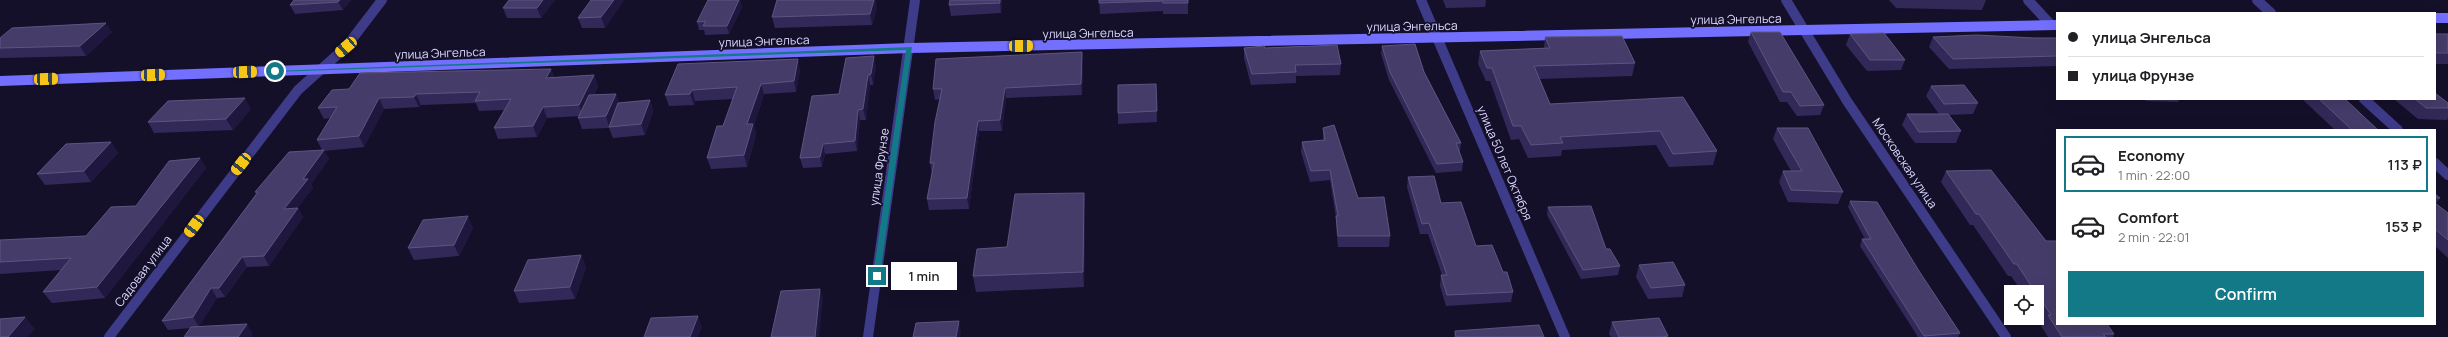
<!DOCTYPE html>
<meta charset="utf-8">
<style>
body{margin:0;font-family:Manrope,sans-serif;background:#f2f2f2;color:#202124;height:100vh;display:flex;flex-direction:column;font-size:15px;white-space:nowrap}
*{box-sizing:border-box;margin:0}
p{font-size:13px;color:#757577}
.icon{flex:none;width:22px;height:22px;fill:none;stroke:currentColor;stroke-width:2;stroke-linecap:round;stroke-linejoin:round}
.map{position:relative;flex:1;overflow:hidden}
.panel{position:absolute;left:2056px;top:129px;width:380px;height:196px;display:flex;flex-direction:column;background:#fff;border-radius:0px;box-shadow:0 4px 16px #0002}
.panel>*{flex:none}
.guide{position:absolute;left:2056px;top:12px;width:380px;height:88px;border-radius:0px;box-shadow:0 4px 16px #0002;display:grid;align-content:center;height:88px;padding:0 12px;background:#fff}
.fabs{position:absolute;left:2004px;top:285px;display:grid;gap:8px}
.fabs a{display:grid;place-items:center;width:40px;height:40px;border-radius:0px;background:#fff;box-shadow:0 4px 16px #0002;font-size:20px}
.end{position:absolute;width:18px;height:18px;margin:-9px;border:5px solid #147987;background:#fff;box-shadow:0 0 0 2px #fff}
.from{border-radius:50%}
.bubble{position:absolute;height:28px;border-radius:0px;background:#fff;box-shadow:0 4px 16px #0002;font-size:13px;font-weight:600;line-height:28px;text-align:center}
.car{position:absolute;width:12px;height:24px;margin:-12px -6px;border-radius:5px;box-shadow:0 0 3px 1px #0007;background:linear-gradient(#f5c518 24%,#345 0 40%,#f5c518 0 76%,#345 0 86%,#f5c518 0)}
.guide b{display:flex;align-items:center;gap:14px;height:38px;font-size:15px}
.guide b+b{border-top:1px solid #e0e0e0}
.guide i{width:10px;height:10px;background:#202124}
ul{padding:7px 0 0;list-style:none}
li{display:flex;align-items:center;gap:12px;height:56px;margin:0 8px 6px;padding:0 4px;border:2px solid transparent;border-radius:0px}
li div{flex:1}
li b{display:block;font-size:15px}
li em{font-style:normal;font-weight:600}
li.on{border-color:#147987}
li>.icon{width:36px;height:36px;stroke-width:1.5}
.action{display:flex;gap:8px;margin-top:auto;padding:8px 12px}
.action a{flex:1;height:46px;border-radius:0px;background:#147987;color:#fff;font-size:16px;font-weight:600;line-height:46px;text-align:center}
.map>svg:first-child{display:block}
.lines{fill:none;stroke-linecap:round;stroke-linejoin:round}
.minor{stroke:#3e3b89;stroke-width:10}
.tertiary{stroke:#3e3b89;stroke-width:10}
.secondary{stroke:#7470ff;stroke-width:10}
.wall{fill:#332958}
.shaded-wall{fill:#1f173e}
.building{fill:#453c6a;stroke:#5d5581}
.route{fill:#147987}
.labels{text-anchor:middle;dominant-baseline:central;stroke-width:3.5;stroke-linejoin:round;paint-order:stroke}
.street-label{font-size:12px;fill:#ddd9ff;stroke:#15102a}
</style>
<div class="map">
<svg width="2448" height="337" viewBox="0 0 2448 337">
<rect width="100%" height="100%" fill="#15102a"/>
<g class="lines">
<path class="minor" d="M1421 0 1565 337
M2028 0 2051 25
M109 337 298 90 346 47 382 0
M868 337 915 0"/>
<path class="tertiary" d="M1786 0 1847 101 2006 337
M2257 0 2271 13
M2364 99 2398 130
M2435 163 2448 175"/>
<path class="secondary" d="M2435 18H2448
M0 81 910 48 2057 25"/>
</g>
<path class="wall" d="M294 0H351L343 10 295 14 290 5Z
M509 0H555L541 18H507L503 8Z
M624 0 605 28H582L578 18Z
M708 0H740L742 7 729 34 705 35 704 30H699L697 22Z
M1002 0 1001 13 951 16 949 5Z
M1099 0H1188V14H1163V11L1100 14Z
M1443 0H1486L1485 7 1446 8Z
M1889 0H1986L1982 10 1896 8Z
M877 7 872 25 775 28 772 17Z
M112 32 86 56 0 58V38Z
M1751 32 1824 105 1820 115 1797 116 1787 102H1780L1748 42Z
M1850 34 1905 60 1901 70 1867 71 1846 45Z
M2435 34H2448V64H2435Z
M1545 37 1635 63 1632 76 1539 79 1550 104 1683 97 1717 151 1713 165 1669 167 1656 145 1562 150 1561 156 1528 158 1519 139 1511 140 1490 81H1486L1478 64 1480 51 1544 48Z
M1933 37 2057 38V66L1949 69 1929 47Z
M1382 46 1424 72 1461 143 1460 151 1459 152 1463 162 1462 171 1436 173 1389 80 1381 54Z
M1244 48H1265L1341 64 1340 75 1296 76V83L1251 85 1244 58Z
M1082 52 1083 62 1082 95 1006 98 1002 131H979L969 209 929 210 927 199 932 174 930 163 940 99 935 100 933 89Z
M876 66 873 85H870L866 120H860L857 151 825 154 822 167 803 168 800 158 839 94Z
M551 69 554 77 594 75 598 86 594 95 616 94 619 103 650 100 653 111 645 135 613 138 609 128 582 129 578 118 579 116 547 118 537 137 498 139 494 128 504 110 479 111 476 103 421 105 419 107 384 109 364 147 324 151 329 159 311 184 313 188 297 208H298L303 217 269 266 247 267 225 297 217 298 199 326 253 334 191 328 168 330 162 321 256 194 255 192 322 150 317 140 330 118 324 119 318 108 349 89Z
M800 70 796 92 764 94 754 125 756 135 747 167 711 169 707 158 723 126 733 99 695 101 694 105 669 106 665 95Z
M1156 84 1157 122 1118 124V113Z
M1931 86 1978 103 1973 114 1948 115 1961 131 1956 143H1915L1902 125 1907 114H1939L1926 96Z
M2144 99H2179L2178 102 2146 101Z
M2302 99H2345L2378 130H2335Z
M2394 99H2435L2448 108V118L2447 120 2418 119Z
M251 109 233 130 154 133 148 122Z
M1323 128 1358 198 1390 236 1389 247H1338L1336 226V218L1330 180 1310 182 1301 152 1302 142 1323 140Z
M1777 128 1843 192 1838 204 1788 202 1779 182 1783 171H1791L1773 139Z
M111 142 118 153 91 182 45 185 37 174Z
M200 158 206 168 105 298 52 303 43 292 61 270 0 274V240L86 236 136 206Z
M1991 170 2057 324 2114 334 2113 337H2048L2041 326 2043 324 2037 315V292H2022L2011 276H2008L1973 225H1970L1941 182 1946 171Z
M1408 177 1441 203 1476 246 1503 272 1513 292 1511 302 1446 306 1440 286 1441 275H1442L1428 234H1420L1407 187Z
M1084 193 1085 208 1084 287 976 292 973 276 1007 247Z
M2435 194 2440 198 2436 204 2448 213V258L2435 246Z
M1850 201 1919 271 1960 333 1958 337H1918L1860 246 1862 239H1865L1848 207Z
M1548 207 1606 249 1620 266 1618 275 1581 279 1547 215Z
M473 228 459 256 414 260 408 248Z
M581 255 586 267 575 299 519 303 514 291Z
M1639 265 1685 285 1682 297 1648 299 1636 277Z
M1612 322 1668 336V337H1611L1609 334Z
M1455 331 1544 337H1454Z"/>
<path class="shaded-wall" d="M340 0H351L343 10 338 2Z
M543 0H555L541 18 537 8Z
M614 0H624L605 28 601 17Z
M739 0H740L742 7 729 34 727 26Z
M874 0H876L877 7 872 25 870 14Z
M1000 0H1002L1001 13 1000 3Z
M106 23 112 32 86 56 80 46Z
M1082 52 1083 62 1082 95 1081 84Z
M874 56 876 66 873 85 871 74Z
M798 59 800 70 796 92 794 81Z
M551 69 555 79 546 78Z
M594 75 598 86 583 116 579 105Z
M868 75 870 85 866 120 863 109Z
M761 84 764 94 754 125 756 135 747 167 744 155 747 124Z
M1005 88 1006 98 1002 131 1000 120Z
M692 90 695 101 694 105 690 94Z
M416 94 421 105 419 107 414 97Z
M616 94 620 105 609 127 606 116Z
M245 98 251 109 233 130 226 119Z
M379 98 384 109 364 147 359 136Z
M650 100 653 111 645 135 641 124Z
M543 107 547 118 537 137 533 126Z
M858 110 860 120 857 151 855 141Z
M978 121 979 131 969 209 967 198Z
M111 142 118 153 91 182 84 171Z
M823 144 825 154 822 167 820 157Z
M324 150 329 159 311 184 313 188 290 218 284 209 303 179Z
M200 158 206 168 105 298 97 287Z
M1084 193 1085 208 1084 287 1083 272Z
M298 208 303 217 269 266 264 256Z
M468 216 473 228 459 256 454 245Z
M581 255 586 267 575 299 570 287Z
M242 257 247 267 225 297 219 288Z
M211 288 217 298 199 327 193 317Z
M820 289 823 298 819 337H815Z
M698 316 702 328 698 337H690Z
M25 317 35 329 28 337H8Z
M959 321 961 333 960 337H956Z
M247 324 253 334 251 337H238Z"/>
<path class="building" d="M294 0H340L338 2 290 5Z
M509 0H543L537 8H503Z
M591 0H614L601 17 578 18Z
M708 0H739L727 26H703L706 21 697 22Z
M777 0H874L870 14 772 17Z
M950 0H1000V3L949 5Z
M1099 0H1188V3H1163V1L1099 3Z
M106 23 80 46 0 48V38L12 28Z
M1751 32H1780L1824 105 1800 106 1791 92H1783Z
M1884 33 1905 60H1870L1850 34Z
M2435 34H2448V53H2435Z
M1977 35 2034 38H2057V56L1953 59 1933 37Z
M1622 36 1635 63 1534 66 1550 104 1683 97 1717 151 1673 154 1660 131 1560 137 1563 143 1531 145 1521 126H1513L1492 68H1487L1480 51 1550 48 1545 37Z
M1415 44 1424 72 1461 143H1456L1463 162 1437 164 1390 72 1382 46Z
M1337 45 1341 64 1295 65 1296 72 1252 74 1244 48 1264 46 1265 48Z
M1082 52 1081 84 1005 88 1000 120 978 121 967 198 927 199 934 163H930L935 122 942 89H933L936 59Z
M874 56 871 74 868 75 863 109 858 110 855 141 823 144 820 157 800 158 812 96 839 94 846 58Z
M798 59 794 81 761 84 747 124H753L744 155 707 158 717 126H723L737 87 692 90 690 94 665 95 678 64Z
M551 69 546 78 594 75 579 105 543 107 533 126 494 128 511 99 475 101 480 92 416 94 414 97 379 98 359 136 317 140 337 107 318 108 332 90 349 89 360 73Z
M1156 84 1157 111 1118 113V85Z
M1964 85 1978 103 1944 104 1931 86Z
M2435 93 2448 103V108H2426L2415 99H2435Z
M616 94 606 116 578 118 589 95Z
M245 98 226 119 148 122 168 101Z
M2319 99H2345L2378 130H2352Z
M650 100 641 124 609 127 618 103Z
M1907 114H1948L1961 131 1919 132Z
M1334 125 1358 198 1384 197 1390 236H1338L1336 216H1338L1330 170 1311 171 1302 142 1325 140 1323 128Z
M1777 128H1808L1843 192 1791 190 1783 171H1802Z
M111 142 84 171 37 174 66 144Z
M324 150 303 179H308L284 209 298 208 264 256 242 257 219 288H211L193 317 162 321 258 192H255L289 152Z
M200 158 97 287 43 292 71 258 0 262V240L86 236 111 207 136 206 169 161Z
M1991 170 2046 241H2057V324H2107L2114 334H2103L2106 337H2062L2048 315H2051L2037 294V292H2035L2017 264H2014L1979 214H1976L1946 171Z
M1434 176 1441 203 1461 202 1476 246 1492 245 1503 272H1507L1513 292 1447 295 1441 275H1447L1429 223 1422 224 1408 177Z
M1084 193 1083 272 973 276 977 249 1007 247 1015 194Z
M2435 194 2440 198H2435Z
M1850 201 1877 202 1919 271 1960 333 1924 336 1862 239H1871Z
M2435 203 2448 213V240L2435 229Z
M1591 206 1606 249H1610L1620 266 1583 270 1548 207Z
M468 216 454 245 408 248 423 220Z
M581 255 570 287 514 291 528 260Z
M1673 262 1685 285 1651 288 1639 265Z
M820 289 815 337H771L781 291Z
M698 316 690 337H644L651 318Z
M25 317 8 337H0V319Z
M1659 318 1668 336 1662 337H1619L1612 322Z
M959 321 956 337H913L916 323Z
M247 324 238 337H184L191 327Z
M1539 325 1544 337H1456L1455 331Z"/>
<path class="route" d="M912 47 880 276 877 279 873 276 906 50 275 72 272 71Z"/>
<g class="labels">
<g class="street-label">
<text transform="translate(1736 19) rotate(-1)">улица Энгельса</text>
<text transform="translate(1412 26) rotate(-1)">улица Энгельса</text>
<text transform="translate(1088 33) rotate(-1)">улица Энгельса</text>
<text transform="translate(764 41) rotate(-2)">улица Энгельса</text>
<text transform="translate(440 53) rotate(-2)">улица Энгельса</text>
<text transform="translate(1505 163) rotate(67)">улица 50 лет Октября</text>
<text transform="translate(1905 163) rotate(56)">Московская улица</text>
<text transform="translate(879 167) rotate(-82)">улица Фрунзе</text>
<text transform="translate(143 271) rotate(-53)">Садовая улица</text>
</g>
</g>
</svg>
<div class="fabs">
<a><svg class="icon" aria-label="locate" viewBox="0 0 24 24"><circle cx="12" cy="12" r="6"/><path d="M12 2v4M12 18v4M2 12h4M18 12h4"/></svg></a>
</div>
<i class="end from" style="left:275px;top:71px"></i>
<i class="end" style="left:877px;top:276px"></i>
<div class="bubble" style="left:891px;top:262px;width:66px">1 min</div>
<i class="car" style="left:1021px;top:46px;rotate:89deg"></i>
<i class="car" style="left:346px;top:47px;rotate:229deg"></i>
<i class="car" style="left:245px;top:72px;rotate:88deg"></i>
<i class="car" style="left:153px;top:75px;rotate:88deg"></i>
<i class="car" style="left:46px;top:79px;rotate:88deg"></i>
<i class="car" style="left:241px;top:164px;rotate:218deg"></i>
<i class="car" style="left:194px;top:226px;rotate:217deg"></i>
<div class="guide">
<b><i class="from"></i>улица Энгельса</b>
<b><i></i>улица Фрунзе</b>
</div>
<section class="panel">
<ul>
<li class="on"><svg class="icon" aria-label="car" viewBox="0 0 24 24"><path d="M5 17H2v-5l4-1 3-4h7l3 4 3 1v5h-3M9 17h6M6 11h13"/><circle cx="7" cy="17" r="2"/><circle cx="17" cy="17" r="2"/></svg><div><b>Economy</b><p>1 min · 22:00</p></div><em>113 ₽</em></li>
<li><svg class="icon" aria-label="car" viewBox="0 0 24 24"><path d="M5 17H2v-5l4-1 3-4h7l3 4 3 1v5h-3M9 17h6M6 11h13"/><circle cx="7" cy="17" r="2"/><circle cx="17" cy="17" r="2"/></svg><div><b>Comfort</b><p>2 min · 22:01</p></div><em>153 ₽</em></li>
</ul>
<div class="action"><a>Confirm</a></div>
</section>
</div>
